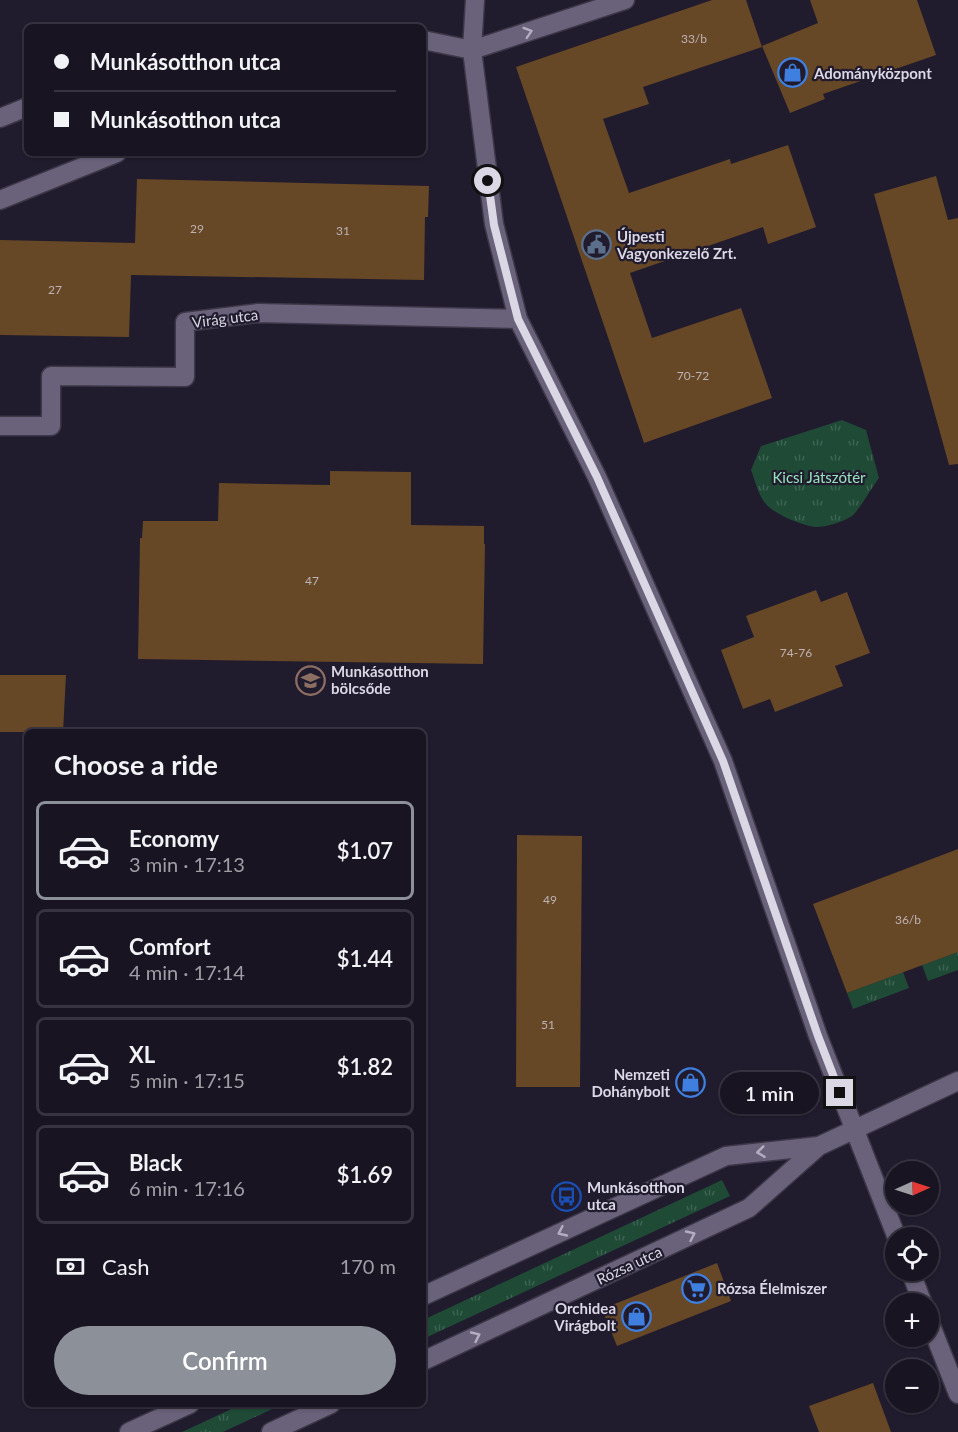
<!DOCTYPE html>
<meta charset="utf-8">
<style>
body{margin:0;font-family:Lato,sans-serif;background:#26212f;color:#f1f3f6;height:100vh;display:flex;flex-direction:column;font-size:22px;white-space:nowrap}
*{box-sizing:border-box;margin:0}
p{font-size:20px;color:#9f9ea5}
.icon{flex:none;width:33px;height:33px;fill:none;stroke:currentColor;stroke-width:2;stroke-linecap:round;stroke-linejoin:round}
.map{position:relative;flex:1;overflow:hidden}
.drawer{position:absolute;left:24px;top:729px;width:402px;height:678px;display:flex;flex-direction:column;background:#191422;border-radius:9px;box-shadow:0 2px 4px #0004,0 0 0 2px #373340}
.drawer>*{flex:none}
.hud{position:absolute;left:24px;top:24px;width:402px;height:132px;border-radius:9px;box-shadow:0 2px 4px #0004,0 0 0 2px #373340;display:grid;align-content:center;height:132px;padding:0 30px;background:#191422}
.needle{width:39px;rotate:87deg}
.buttons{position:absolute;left:885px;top:1161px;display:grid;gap:12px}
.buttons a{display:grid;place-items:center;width:54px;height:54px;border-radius:50%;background:#191422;box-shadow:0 2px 4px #0004,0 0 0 2px #373340;font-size:30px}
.end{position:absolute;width:27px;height:27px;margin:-14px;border:8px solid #dbd7e5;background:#111;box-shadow:0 0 0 3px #111}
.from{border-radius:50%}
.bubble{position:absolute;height:42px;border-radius:21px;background:#191422;box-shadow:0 2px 4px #0004,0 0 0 2px #373340;font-size:20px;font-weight:600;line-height:42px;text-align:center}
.hud b{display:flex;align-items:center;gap:21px;height:57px;font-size:22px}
.hud b+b{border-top:2px solid #373340}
.hud i{width:15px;height:15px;background:#f1f3f6}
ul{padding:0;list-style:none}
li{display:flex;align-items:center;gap:18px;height:99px;margin:0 12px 9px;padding:0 18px;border:3px solid #373340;border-radius:9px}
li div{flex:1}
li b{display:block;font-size:22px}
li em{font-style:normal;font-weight:600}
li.active{border-color:#8c9099}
li>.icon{width:54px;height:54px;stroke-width:1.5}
h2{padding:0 30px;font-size:27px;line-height:72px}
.pay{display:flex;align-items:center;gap:15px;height:66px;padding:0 30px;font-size:22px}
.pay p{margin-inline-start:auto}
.button{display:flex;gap:12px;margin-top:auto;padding:12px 30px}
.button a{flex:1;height:69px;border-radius:36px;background:#8c9099;color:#fff;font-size:24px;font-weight:600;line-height:69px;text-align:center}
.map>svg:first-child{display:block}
.grass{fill:url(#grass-tufts)}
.building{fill:#664726}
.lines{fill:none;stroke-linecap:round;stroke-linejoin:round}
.minor-casing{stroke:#3d3748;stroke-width:21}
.minor{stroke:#6a627a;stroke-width:18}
.oneway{stroke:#b3aec0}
.route{stroke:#dbd7e5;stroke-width:8}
.labels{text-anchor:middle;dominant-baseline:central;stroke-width:4.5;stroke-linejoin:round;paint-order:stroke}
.number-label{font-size:12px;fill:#beb3b5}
.poi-label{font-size:15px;font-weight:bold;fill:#dbd7e5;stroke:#211b2e;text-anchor:start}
.street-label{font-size:15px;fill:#dbd7e5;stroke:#211b2e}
.park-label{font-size:15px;fill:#96e3bc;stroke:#211b2e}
</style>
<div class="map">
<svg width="958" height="1432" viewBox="0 0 958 1432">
<defs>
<pattern id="grass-tufts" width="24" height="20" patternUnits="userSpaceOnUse" patternTransform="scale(1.5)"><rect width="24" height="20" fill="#1e4a36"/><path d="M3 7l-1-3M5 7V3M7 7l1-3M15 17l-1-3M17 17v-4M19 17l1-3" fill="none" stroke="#3e6353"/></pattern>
</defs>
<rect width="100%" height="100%" fill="#211b2e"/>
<path class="grass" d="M842 420 866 430 879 478C872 487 860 509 852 516 843 522 827 527 816 527 803 526 774 514 766 504 758 495 755 480 751 470L761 446Z
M958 952V970L928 981 922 965Z
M903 972 909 988 853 1009 847 993Z
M722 1180 730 1196 423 1339V1320Z
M242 1404H283L223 1432H182Z"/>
<path class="building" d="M712 0H746L762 47 643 87 649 104 603 119 629 193 730 159 731 164 788 145 816 227 768 244 763 227 630 273 652 338 741 308 772 398 644 443 516 67Z
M810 0H917L936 55 823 94 825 99 790 113 762 46 818 23Z
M936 176 948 220 958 218V464L949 465 874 194Z
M137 179 429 186 428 217H425L424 280 131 275 129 337 0 335V240L135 243Z
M330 471 411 472V525L484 526V544H485L483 664 138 659 140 538H142L143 521H218L219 483 330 485Z
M816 590 821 602 847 592 870 653 835 666 843 686 775 712 770 699 743 709 721 650 754 637 746 616Z
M0 675H66L63 732H0Z
M517 835 582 836 580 1087H516Z
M958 849V952L847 993 813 904Z
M717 1263 731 1301 617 1346 602 1309Z
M873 1383 891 1432H819L809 1406Z"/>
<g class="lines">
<defs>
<path id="minor" d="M475 0 472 50 494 224 518 319 597 477 723 761 818 1036 897 1238
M423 40 472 50 625 0
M0 118 27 107
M0 200 117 153
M0 426H51V376L185 377V322L258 313 518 319
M910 1270 923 1304
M423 1296 726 1156 819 1146
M928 1318 958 1394
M423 1361 749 1208 819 1146 958 1081
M129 1432 190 1404
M271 1432 331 1404"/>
</defs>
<use href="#minor" class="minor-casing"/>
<use href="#minor" class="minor"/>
</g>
<defs><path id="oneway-chevron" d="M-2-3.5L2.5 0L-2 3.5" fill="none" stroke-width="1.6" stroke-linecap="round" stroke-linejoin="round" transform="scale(1.5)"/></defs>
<g class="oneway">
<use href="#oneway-chevron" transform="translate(528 32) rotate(-18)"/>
<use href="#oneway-chevron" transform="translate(761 1152) rotate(173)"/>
<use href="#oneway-chevron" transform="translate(562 1232) rotate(155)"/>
<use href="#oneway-chevron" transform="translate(691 1235) rotate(-25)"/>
<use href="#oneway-chevron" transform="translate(476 1336) rotate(-25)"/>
</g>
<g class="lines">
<path class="route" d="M488 181 494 225 518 319 597 477 723 761 818 1036 840 1093"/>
</g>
<defs>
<symbol id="shop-ring" viewBox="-11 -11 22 22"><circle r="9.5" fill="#211b2e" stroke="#3f7fe0" stroke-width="1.5"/><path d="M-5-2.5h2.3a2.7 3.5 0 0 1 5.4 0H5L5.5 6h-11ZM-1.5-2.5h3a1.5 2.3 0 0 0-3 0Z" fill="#3f7fe0"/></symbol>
<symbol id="civic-ring" viewBox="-11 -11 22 22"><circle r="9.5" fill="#211b2e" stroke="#5c6f8a" stroke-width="1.5"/><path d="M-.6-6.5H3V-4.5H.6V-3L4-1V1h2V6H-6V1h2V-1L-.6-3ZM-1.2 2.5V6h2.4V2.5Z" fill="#5c6f8a"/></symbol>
<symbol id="school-ring" viewBox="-11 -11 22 22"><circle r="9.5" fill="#211b2e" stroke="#8d6e63" stroke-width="1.5"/><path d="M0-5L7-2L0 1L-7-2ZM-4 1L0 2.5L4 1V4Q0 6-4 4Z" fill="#8d6e63"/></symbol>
<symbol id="bus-ring" viewBox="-11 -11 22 22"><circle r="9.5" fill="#211b2e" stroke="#1a4fb4" stroke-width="1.5"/><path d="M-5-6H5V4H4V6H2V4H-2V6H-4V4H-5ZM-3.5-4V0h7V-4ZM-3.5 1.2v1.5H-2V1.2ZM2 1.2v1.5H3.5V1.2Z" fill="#1a4fb4"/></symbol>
<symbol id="supermarket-ring" viewBox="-11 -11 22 22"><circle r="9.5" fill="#211b2e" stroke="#3f7fe0" stroke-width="1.5"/><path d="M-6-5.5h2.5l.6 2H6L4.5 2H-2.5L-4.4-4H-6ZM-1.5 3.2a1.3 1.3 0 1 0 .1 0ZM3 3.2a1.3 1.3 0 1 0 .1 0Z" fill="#3f7fe0"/></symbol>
</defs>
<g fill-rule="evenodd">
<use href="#shop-ring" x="776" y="56" width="33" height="33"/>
<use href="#civic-ring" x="580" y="228" width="33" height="33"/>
<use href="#school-ring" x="294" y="664" width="33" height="33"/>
<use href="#shop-ring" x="674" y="1066" width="33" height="33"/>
<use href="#bus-ring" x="550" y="1180" width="33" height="33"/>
<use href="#supermarket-ring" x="680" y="1272" width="33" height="33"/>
<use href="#shop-ring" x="620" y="1300" width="33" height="33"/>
</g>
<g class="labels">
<g class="number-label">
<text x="694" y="38">33/b</text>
<text x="197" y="228">29</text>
<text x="343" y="230">31</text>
<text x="55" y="289">27</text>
<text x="693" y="375">70-72</text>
<text x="312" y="580">47</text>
<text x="796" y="652">74-76</text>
<text x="550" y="899">49</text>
<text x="908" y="919">36/b</text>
<text x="548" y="1024">51</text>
</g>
<g class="poi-label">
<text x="814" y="73">Adományközpont</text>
<text x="617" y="236">Újpesti<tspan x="617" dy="17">Vagyonkezelő Zrt.</tspan></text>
<text x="331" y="671">Munkásotthon<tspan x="331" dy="17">bölcsőde</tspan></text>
<text x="670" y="1074" text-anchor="end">Nemzeti<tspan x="670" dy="17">Dohánybolt</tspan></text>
<text x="587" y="1187">Munkásotthon<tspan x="587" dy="17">utca</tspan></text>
<text x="717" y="1288">Rózsa Élelmiszer</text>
<text x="616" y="1308" text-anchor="end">Orchidea<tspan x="616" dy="17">Virágbolt</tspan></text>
</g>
<g class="street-label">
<text transform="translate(225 318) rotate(-7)">Virág utca</text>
<text transform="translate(629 1265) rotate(-25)">Rózsa utca</text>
</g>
<g class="park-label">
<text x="819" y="477">Kicsi Játszótér</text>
</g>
</g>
</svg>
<div class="buttons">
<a><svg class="needle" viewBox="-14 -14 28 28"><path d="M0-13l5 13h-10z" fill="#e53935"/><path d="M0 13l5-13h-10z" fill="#9f9ea5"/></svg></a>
<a><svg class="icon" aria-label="locate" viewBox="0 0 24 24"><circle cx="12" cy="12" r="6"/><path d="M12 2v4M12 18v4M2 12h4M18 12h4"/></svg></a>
<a>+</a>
<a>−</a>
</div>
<i class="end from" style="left:488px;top:181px"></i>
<i class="end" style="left:840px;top:1093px"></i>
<div class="bubble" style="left:720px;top:1072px;width:99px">1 min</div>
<div class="hud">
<b><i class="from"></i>Munkásotthon utca</b>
<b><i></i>Munkásotthon utca</b>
</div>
<section class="drawer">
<h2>Choose a ride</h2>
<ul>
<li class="active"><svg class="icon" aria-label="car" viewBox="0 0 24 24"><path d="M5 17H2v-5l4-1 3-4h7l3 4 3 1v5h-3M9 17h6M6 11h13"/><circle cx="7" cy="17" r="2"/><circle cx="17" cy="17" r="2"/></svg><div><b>Economy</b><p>3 min · 17:13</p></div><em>$1.07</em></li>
<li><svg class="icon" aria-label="car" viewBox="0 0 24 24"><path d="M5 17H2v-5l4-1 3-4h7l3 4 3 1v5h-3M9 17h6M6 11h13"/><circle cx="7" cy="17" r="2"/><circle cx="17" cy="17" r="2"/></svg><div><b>Comfort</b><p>4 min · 17:14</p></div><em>$1.44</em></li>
<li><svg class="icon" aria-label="car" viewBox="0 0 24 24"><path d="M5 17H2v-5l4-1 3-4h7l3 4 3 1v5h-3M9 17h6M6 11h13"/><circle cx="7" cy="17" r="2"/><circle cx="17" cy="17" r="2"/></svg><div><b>XL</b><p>5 min · 17:15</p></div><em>$1.82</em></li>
<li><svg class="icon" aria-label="car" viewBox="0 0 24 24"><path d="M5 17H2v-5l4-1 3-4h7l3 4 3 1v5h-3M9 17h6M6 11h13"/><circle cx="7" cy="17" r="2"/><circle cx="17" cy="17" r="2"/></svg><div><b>Black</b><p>6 min · 17:16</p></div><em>$1.69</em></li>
</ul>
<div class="pay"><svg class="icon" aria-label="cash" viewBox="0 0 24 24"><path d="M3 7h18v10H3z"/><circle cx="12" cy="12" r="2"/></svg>Cash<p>170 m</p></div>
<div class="button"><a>Confirm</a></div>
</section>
</div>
